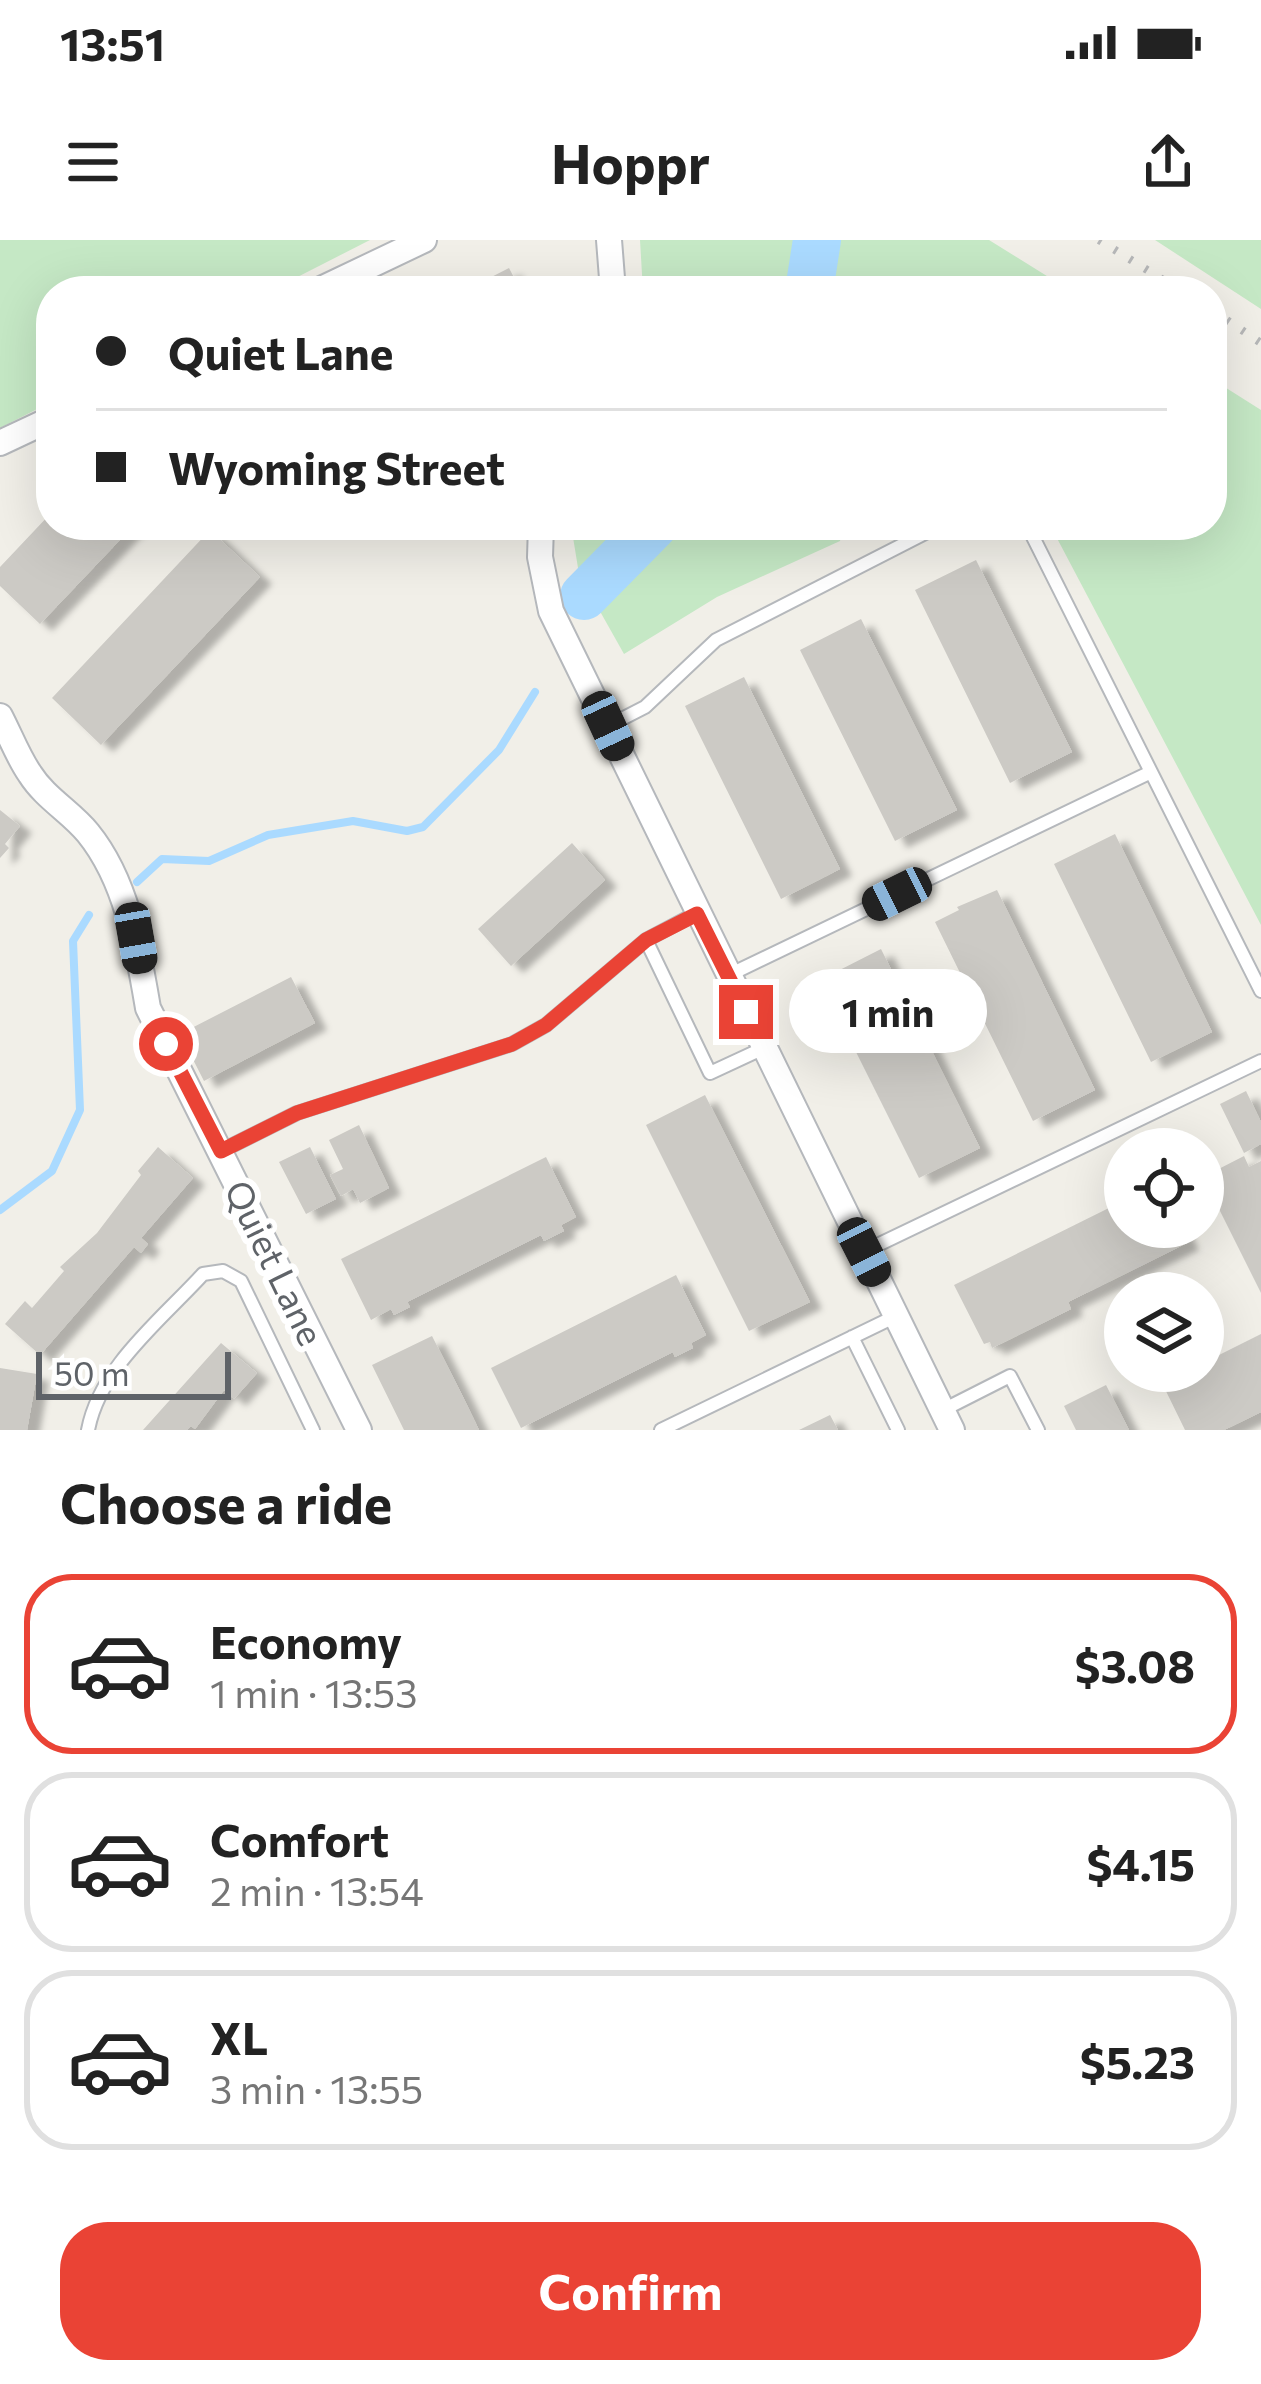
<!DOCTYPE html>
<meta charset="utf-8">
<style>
body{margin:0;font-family:Commissioner,sans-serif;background:#f2f2f2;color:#222;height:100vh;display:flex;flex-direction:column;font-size:45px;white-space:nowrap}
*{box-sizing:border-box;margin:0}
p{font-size:39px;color:#767676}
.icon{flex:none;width:66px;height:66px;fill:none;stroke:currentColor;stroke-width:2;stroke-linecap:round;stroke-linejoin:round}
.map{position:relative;height:1190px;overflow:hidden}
.panel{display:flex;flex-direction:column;background:#fff;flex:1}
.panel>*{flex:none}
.banner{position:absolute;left:36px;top:36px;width:1191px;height:264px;border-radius:48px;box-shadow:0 12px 48px #0002;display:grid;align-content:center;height:264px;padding:0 60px;background:#fff}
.fabs{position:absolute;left:1104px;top:888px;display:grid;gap:24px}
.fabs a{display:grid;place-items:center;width:120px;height:120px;border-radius:50%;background:#fff;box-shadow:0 12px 48px #0002;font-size:60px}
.scale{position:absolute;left:36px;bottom:30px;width:195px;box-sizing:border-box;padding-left:12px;border:6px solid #5f6368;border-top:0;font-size:33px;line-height:42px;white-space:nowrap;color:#5f6368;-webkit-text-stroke:9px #fff;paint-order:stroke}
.end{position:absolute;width:54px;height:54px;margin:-27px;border:15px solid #ea4335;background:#fff;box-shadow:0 0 0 6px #fff}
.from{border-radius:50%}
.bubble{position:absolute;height:84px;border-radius:42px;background:#fff;box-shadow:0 12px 48px #0002;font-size:39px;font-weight:700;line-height:84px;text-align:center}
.car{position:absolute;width:36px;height:72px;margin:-36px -18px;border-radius:15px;box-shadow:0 0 9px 3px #0007;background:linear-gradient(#222 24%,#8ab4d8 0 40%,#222 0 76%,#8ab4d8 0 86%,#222 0)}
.banner b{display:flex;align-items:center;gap:42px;height:114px;font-size:45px}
.banner b+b{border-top:3px solid #e0e0e0}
.banner i{width:30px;height:30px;background:#222}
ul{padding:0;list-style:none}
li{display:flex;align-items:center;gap:36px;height:180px;margin:0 24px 18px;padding:0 36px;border:6px solid #e0e0e0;border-radius:48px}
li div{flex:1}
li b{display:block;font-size:45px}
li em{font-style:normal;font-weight:700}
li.on{border-color:#ea4335}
li>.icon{width:108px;height:108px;stroke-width:1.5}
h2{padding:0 60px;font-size:54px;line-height:144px}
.action{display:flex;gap:24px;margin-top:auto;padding:24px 60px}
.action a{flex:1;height:138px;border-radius:48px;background:#ea4335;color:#fff;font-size:48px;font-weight:700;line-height:138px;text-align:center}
.status{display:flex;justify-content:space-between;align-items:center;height:84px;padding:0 60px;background:#fff;direction:ltr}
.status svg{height:33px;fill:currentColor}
header{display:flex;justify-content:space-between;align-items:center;height:156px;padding:0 60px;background:#fff;font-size:54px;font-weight:700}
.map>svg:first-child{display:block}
.green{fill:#c5e8c5}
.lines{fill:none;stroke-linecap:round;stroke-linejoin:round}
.stream{stroke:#aadaff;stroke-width:8}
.river{stroke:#aadaff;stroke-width:48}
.building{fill:#cccac5;filter:url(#shadow)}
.lane-casing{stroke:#b5b8bc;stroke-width:16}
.street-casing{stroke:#b5b8bc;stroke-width:28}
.lane{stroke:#fff;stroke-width:12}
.street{stroke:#fff;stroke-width:24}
.rail{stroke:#b6b7b8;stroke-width:8;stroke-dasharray:3 15;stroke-linecap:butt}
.route{stroke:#ea4335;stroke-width:15}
.labels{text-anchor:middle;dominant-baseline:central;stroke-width:12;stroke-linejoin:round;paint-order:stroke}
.street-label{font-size:36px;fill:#5f6368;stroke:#fff}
</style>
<div class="status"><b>13:51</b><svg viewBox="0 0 49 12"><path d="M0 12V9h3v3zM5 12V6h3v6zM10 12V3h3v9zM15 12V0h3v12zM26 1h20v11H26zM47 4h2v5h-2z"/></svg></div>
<header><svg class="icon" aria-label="menu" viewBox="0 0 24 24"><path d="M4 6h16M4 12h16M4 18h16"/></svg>Hoppr<svg class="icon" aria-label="share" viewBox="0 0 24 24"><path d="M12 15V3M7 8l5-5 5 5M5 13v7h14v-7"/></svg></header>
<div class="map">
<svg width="1261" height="1190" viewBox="0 0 1261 1190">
<defs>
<filter id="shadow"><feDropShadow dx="12" dy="7" stdDeviation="3" flood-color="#0004"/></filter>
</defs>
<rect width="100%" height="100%" fill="#f1efe8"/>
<path class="green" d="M0 0H370L270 51H51V162L0 188Z
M640 0H989L1071 51H643Z
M1155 0H1261V69Z
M1212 139 1261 170V685L1050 285H1212Z
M571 285H844L840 301 717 357 624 414 579 334Z"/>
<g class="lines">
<path class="stream" d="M137 642 162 619 209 621 268 595 353 581 407 591 423 587 499 510 535 452
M0 970 52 931 80 870 73 701 89 675"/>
<path class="river" d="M809 51 817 0
M584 356 654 285"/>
</g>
<path class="building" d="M509 28 521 51H464Z
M51 273V285H134L40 384 0 346V327Z
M210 290 260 337 101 505 52 458Z
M976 320 1072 512 1010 543 915 350Z
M861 379 957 570 895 601 800 410Z
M744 437 840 629 781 659 685 466Z
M0 570 20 586 5 604 9 608 0 618Z
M1115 594 1212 792 1151 822 1054 624Z
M572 603 605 640 511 726 478 689Z
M997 650 1095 850 1033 881 935 682 959 670 957 667Z
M881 709 980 908 919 938 820 740Z
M291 737 315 783 204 841 180 794Z
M1246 851 1261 882V904L1244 913 1220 864Z
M705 855 810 1062 749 1091 646 885Z
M359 885 389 948 360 963 353 949 341 956 330 935 343 929 329 900Z
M158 907 193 938 141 998 148 1004 141 1013 134 1007 40 1115 5 1084 25 1061 32 1068 64 1031 60 1027 97 993 141 935 138 931Z
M310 907 336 959 306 974 279 922Z
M1244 916 1249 927 1261 921V1053L1203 937Z
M546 917 576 977 561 985 564 991 544 1001 541 995 407 1062 410 1067 394 1075 391 1069 371 1080 341 1019Z
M1125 960V987H1179L1187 1003 1068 1062 1071 1069 992 1108 990 1102 984 1104 954 1045Z
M676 1035 706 1095 691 1103 693 1108 675 1117 673 1112 521 1188 491 1128Z
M1261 1094V1172L1224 1190H1185L1162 1143 1186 1131H1203V1123Z
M432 1096 461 1153 479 1190H404L372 1125Z
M221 1103 257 1133 234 1159 224 1150 195 1189 191 1186 187 1190H143Z
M0 1128 37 1134 27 1190H0Z
M1106 1145 1129 1190H1076L1064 1166Z
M830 1175 838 1190H799Z"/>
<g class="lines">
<defs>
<path id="lane" d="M1027 285 1261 751
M608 486 645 467 716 400 941 285
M697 673 646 700 710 833 764 808
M729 735 1151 532
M221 911 297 873 512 804 546 785 646 700
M865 1011 1261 821
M852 1097 898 1190
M943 1170 1010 1136 1038 1190
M88 1190C100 1127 161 1080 203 1034L223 1031 241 1041 313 1190
M661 1190 896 1076"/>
<path id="street" d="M609 0 613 51
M317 51 424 0
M0 203 51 179
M541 285 540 317 551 371 952 1190
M0 476C10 495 18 517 30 534 45 558 71 572 88 593 127 641 138 709 148 768L359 1190"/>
</defs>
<use href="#lane" class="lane-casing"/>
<use href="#street" class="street-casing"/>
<use href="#lane" class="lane"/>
<use href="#street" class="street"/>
<path class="rail" d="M1099 0 1181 51
M1212 70 1261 103"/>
</g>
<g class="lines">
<path class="route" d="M166 804 221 911 297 873 512 804 546 785 646 700 697 674 746 772"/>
</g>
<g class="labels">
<g class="street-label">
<text transform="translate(276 1022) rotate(64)">Quiet Lane</text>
</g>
</g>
</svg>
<div class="fabs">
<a><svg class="icon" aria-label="locate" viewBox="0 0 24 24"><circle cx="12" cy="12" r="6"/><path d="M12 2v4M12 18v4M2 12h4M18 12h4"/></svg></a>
<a><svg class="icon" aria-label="layers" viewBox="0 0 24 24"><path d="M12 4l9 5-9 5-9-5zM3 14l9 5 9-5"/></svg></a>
</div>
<div class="scale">50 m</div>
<i class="end from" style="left:166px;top:804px"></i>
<i class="end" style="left:746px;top:772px"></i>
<div class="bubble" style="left:789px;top:729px;width:198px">1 min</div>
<i class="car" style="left:608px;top:486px;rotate:155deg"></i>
<i class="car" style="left:897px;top:654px;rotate:244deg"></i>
<i class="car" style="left:136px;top:698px;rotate:170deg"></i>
<i class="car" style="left:864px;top:1012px;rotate:153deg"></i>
<div class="banner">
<b><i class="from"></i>Quiet Lane</b>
<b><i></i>Wyoming Street</b>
</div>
</div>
<section class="panel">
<h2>Choose a ride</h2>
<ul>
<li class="on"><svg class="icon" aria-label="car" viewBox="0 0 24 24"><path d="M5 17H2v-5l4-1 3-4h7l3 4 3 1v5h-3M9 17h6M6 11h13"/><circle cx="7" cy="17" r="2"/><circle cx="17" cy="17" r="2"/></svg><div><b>Economy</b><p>1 min · 13:53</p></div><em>$3.08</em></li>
<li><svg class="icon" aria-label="car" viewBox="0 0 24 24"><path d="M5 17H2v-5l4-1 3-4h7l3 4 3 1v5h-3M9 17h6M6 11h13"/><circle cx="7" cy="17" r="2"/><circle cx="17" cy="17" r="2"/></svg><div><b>Comfort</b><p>2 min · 13:54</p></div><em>$4.15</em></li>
<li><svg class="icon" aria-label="car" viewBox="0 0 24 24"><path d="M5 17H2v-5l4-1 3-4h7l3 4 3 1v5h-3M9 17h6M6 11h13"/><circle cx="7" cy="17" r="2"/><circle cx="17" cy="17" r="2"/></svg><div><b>XL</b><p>3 min · 13:55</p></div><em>$5.23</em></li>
</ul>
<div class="action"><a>Confirm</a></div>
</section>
